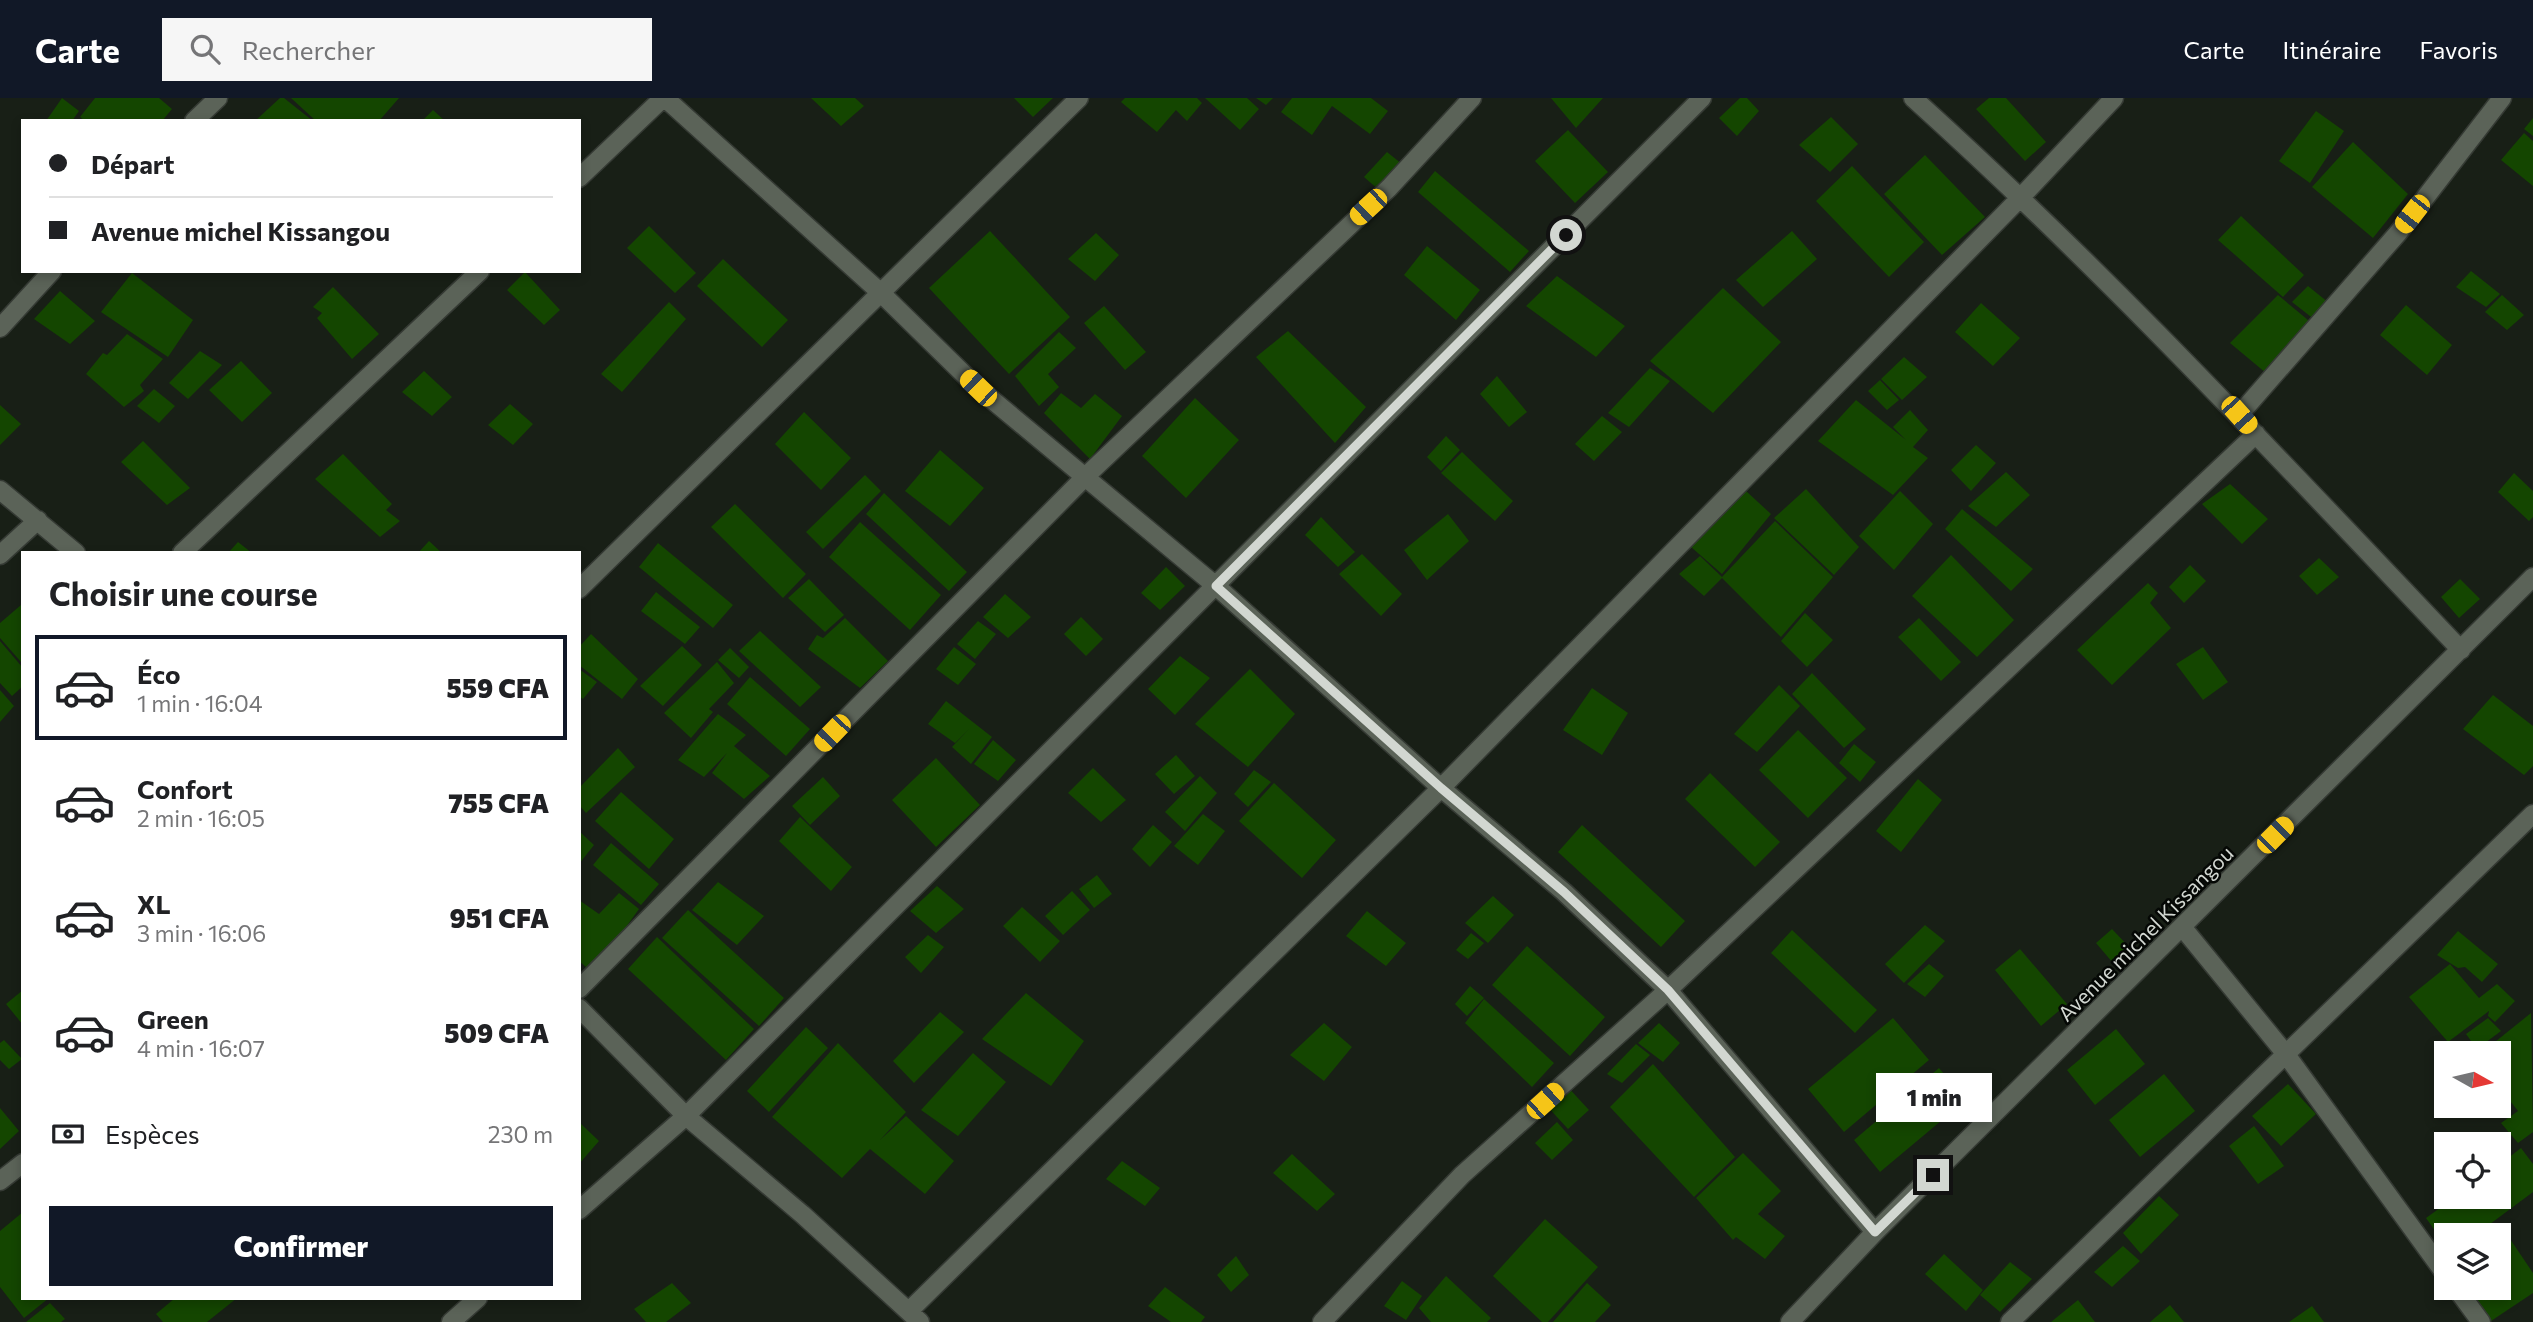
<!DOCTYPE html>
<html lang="fr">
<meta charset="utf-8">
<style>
body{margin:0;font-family:Commissioner,sans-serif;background:#f6f6f6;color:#202124;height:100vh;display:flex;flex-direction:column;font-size:26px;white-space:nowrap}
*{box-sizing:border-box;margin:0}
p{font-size:23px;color:#757577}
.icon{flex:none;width:38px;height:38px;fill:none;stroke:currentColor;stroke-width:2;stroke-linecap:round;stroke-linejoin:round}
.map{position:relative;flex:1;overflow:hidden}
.sheet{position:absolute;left:21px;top:453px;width:560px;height:749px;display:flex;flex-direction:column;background:#fff;border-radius:0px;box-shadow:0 4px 10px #0003}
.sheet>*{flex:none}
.guide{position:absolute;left:21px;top:21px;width:560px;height:154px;border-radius:0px;box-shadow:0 4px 10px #0003;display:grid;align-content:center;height:154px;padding:0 28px;background:#fff}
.needle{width:46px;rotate:98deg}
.controls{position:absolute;left:2434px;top:943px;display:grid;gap:14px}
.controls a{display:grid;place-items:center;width:77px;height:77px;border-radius:0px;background:#fff;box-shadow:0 4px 10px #0003;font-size:35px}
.end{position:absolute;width:32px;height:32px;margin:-16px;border:9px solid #d2d7d1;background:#111;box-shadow:0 0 0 4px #111}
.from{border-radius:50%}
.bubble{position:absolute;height:49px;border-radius:0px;background:#fff;box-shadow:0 4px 10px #0003;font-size:23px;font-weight:800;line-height:49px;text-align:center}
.car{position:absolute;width:21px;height:42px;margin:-21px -10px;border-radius:9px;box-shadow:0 0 5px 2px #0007;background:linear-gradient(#f5c518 24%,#345 0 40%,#f5c518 0 76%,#345 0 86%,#f5c518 0)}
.guide b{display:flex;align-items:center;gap:24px;height:66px;font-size:26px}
.guide b+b{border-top:2px solid #e0e0e0}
.guide i{width:18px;height:18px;background:#202124}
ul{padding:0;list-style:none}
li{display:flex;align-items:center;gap:21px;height:105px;margin:0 14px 10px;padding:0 14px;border:4px solid transparent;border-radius:0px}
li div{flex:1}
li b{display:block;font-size:26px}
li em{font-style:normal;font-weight:800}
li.on{border-color:#111827}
li>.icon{width:63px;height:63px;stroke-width:1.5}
h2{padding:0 28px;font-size:32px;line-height:84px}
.pay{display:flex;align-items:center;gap:18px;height:77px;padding:0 28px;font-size:26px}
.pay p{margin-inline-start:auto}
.primary-button{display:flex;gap:14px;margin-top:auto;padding:14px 28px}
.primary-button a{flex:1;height:80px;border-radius:0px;background:#111827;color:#fff;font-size:28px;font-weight:800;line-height:80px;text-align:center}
header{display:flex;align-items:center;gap:42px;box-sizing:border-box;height:98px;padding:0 35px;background:#111827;color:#fff}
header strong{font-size:33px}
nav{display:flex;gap:38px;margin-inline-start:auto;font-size:24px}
.search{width:490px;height:63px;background:#f6f6f6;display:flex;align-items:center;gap:18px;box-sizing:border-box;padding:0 24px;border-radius:0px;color:#757577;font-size:26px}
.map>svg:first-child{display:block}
.building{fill:#144600}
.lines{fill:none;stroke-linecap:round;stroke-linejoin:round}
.minor-casing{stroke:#353a34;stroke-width:21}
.minor{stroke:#5b6358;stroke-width:18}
.route{stroke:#d2d7d1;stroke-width:9}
.labels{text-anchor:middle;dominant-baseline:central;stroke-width:5;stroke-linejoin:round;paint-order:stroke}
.street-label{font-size:21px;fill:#d2d7d1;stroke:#050805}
</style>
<header>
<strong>Carte</strong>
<div class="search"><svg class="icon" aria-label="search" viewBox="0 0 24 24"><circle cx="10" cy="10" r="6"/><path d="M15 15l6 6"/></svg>Rechercher</div>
<nav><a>Carte</a><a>Itinéraire</a><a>Favoris</a></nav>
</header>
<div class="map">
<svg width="2533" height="1224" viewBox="0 0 2533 1224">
<rect width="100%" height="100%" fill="#181f16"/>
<path class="building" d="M62 0 79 13 72 23H46Z
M95 0H159L172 11 162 23H85L80 19Z
M280 0H284L313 23H255Z
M291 0H399L379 23H316Z
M811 0H855L864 8 841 28Z
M1014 0H1053L1033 19Z
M1125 0H1197L1202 5 1187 23 1176 12 1157 34 1121 4Z
M1205 0H1247L1259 11 1240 32Z
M1256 0H1273L1266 7Z
M1292 0H1371L1388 13 1370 36 1332 8 1312 37 1281 14Z
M1551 0H1603L1576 30Z
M1740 0H1747L1759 13 1737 38 1719 20Z
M1989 0H2006L2046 44 2025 63 1976 11Z
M433 12 445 23H422Z
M2316 13 2344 33 2310 85 2279 63Z
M1831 19 1858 46 1830 74 1799 47Z
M2533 20V38L2524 31Z
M1568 32 1608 74 1575 105 1535 63Z
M2524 35 2533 43V88L2501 62Z
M2353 44 2408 96 2373 140 2312 89Z
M1387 54 1402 66 1380 93 1364 79Z
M1925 57 1985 119 1942 157 1884 96Z
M1852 68 1924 144 1889 179 1816 103Z
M1435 73 1529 153 1510 174 1418 94Z
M2241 118 2304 177 2283 199 2218 142Z
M649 128 696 175 675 195 627 150Z
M990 133 1070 219 1009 276 929 190Z
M1792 133 1817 161 1763 209 1736 182Z
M1096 135 1119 157 1095 183 1068 161Z
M1427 148 1480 192 1456 222 1404 177Z
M723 161 788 222 762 249 697 188Z
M2471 173 2500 196 2486 209 2456 189Z
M525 174 560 212 544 227 507 192Z
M132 175 193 222 168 259 101 214Z
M1557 178 1625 228 1596 259 1526 208Z
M2308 188 2329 205 2315 222 2292 204Z
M333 189 379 236 352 261 317 220 322 215 313 209Z
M1723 190 1781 244 1713 315 1650 263Z
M60 193 95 223 70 246 34 221Z
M2278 197 2314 227 2266 275 2230 245Z
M2502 197 2524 217 2507 232 2485 214Z
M669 204 686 221 622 294 601 276Z
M1981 205 2020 240 1993 268 1955 234Z
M2406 207 2452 247 2427 277 2380 237Z
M1104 208 1146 254 1125 272 1084 225Z
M1288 233 1366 309 1335 345 1256 259Z
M1059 234 1076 250 1048 276 1059 289 1039 308 1015 278Z
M127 236 163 261 140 287 144 293 124 309 86 276 103 255 107 257Z
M200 253 222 267 188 301 169 285Z
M1904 259 1927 279 1902 302 1881 281Z
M241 263 272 295 242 324 209 292Z
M1650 270 1670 283 1629 329 1608 315Z
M424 273 452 299 432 318 402 294Z
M1497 278 1527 314 1509 329 1480 296Z
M1880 282 1899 302 1887 312 1868 293Z
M154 291 175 308 159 325 137 308Z
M1061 295 1081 310 1095 296 1122 318 1090 361 1044 315Z
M1195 300 1239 342 1186 400 1142 358Z
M1856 302 1906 342 1893 329 1910 312 1928 332 1913 349 1928 360 1893 397 1818 343Z
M510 306 533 326 513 347 488 327Z
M0 307 21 326 0 347Z
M804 314 851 360 821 392 775 346Z
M1602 318 1622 334 1594 363 1575 346Z
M1446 338 1460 352 1441 373 1427 359Z
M143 343 190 390 167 407 121 364Z
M1976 347 1996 365 1971 393 1951 372Z
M940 352 984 390 950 428 905 393Z
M1462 354 1513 403 1495 423 1441 375Z
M343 356 392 406 386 412 400 423 380 439 315 381Z
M2006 374 2030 397 1996 429 1968 408Z
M2514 375 2533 393V419L2529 423 2498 394Z
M865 377 881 393 823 451 806 434Z
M2230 386 2268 421 2242 446 2202 406Z
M1806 391 1859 449 1834 477 1774 420Z
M1746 393 1771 416 1722 476 1691 449Z
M1900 393 1933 426 1894 472 1859 438Z
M884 395 967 474 949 493 866 416Z
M735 406 806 476 783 500 711 429Z
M1962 411 2033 471 2011 493 1945 431Z
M1448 416 1469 443 1427 482 1404 452Z
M1321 419 1355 454 1338 469 1305 437Z
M1775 423 1833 479 1781 539 1722 480 1704 498 1679 476 1700 458 1722 479Z
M860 424 941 497 910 532 829 459Z
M429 443 442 455H418Z
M238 444 252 455H228Z
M658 445 733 507 713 530 639 469Z
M1362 456 1402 496 1381 518 1339 476Z
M1951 457 2014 522 1977 559 1912 498Z
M2319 460 2339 479 2317 497 2299 478Z
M2190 467 2206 483 2184 505 2169 489Z
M1166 469 1185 488 1160 512 1141 495Z
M809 481 844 517 825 534 788 500Z
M2460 481 2480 501 2459 520 2441 499Z
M2148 485 2158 495 2150 505 2171 530 2112 587 2077 552Z
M656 494 700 529 685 546 641 513Z
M1005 496 1031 519 1008 540 983 519Z
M21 507 23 562 21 564 0 540V525Z
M1805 515 1833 542 1807 569 1781 543Z
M1081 519 1103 541 1086 558 1064 536Z
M845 520 888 563 860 590 808 551 817 537 823 540Z
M1919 520 1961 564 1941 583 1898 539Z
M978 523 996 536 975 561 957 546Z
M760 533 821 589 800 609 739 553Z
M591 536 638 581 622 601 579 567V549Z
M0 543 23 570V588L12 598 0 585Z
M682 548 702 567 663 608 640 588Z
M954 549 976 566 958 587 936 571Z
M2203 549 2228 584 2203 602 2176 566Z
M730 550 749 569 739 580 718 562Z
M1180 558 1210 580 1175 617 1148 591Z
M717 564 734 585 709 611 713 614 691 640 664 615Z
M579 571 597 584 583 601 579 598Z
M1250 571 1295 616 1248 669 1195 626Z
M1812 575 1866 631 1844 650 1792 596Z
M750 579 810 631 786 658 727 606Z
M1779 587 1800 608 1757 654 1734 636Z
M1592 590 1628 615 1602 657 1563 632Z
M0 592 14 608 0 624Z
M2493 597 2533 628V668L2524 677 2463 631Z
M946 603 992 639 971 666 952 649 969 631 955 645 928 626Z
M718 616 746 637 734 648 770 678 744 701 712 675 727 655 704 679 678 662Z
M1798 632 1847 680 1808 720 1759 672Z
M993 642 1016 662 998 683 974 666Z
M1854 646 1876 664 1860 684 1839 665Z
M618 650 635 669 586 715 579 707V690Z
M1176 657 1195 678 1174 696 1155 676Z
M936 660 980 707 936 749 892 702Z
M1093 670 1126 702 1101 724 1068 695Z
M1254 672 1271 684 1248 709 1234 696Z
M1710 675 1780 744 1755 769 1685 701Z
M1200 678 1217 695 1185 733 1165 714Z
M823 679 840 698 810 727 792 708Z
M1918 681 1942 702 1901 754 1876 733Z
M1274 685 1336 742 1302 780 1239 723Z
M621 694 674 741 649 771 595 723Z
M1203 716 1225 733 1198 767 1174 748Z
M800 719 852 769 831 793 779 743Z
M1153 727 1172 744 1150 769 1132 751Z
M1582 727 1685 823 1661 849 1558 754Z
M579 733 594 747 579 766Z
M611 745 659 786 641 807 593 767Z
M1097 777 1112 796 1094 810 1079 791Z
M718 784 764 818 737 847 692 812Z
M937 788 964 811 936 835 910 813Z
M1072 793 1090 812 1063 837 1045 818Z
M619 795 639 811 593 875 579 863V802L599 816Z
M1493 798 1514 817 1488 845 1465 825Z
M1022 809 1060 843 1040 864 1003 828Z
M688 812 784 900 759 928 662 840Z
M1367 813 1406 845 1386 868 1346 838Z
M1925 827 1945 843 1904 885 1885 866Z
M2112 831 2131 851 2113 865 2096 845Z
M1792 832 1877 912 1855 935 1771 855Z
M2458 833 2498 866 2482 884 2465 869 2458 870 2437 857Z
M1471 835 1484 845 1468 861 1456 852Z
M928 837 944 849 921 875 905 859Z
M657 839 754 931 726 962 628 871Z
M1527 848 1605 919 1570 958 1492 887Z
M2020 851 2067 906 2041 928 1995 872Z
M1929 866 1944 878 1925 899 1907 886Z
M2450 866 2479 900 2497 886 2515 903 2495 924 2488 918 2489 913 2448 944 2409 899Z
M1470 888 1484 900 1467 918 1455 906Z
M23 892V927L6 906Z
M1026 895 1084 943 1051 988 982 941Z
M1484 901 1554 965 1532 989 1465 925Z
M940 914 964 934 914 985 893 963Z
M2531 915 2533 1034 2518 1045 2501 1025 2518 1013 2499 989V956H2480Z
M1893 920 1929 962 1844 1034 1808 991Z
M2488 920 2501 933 2477 951 2466 936Z
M1324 925 1352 949 1324 983 1290 957Z
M1659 925 1680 945 1663 964 1638 945Z
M806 929 828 950 769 1014 747 993Z
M2116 931 2145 966 2095 1007 2067 972Z
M4 942 22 961 9 971 0 962V945Z
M838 945 906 1014 880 1042 906 1018 954 1063 925 1096 870 1051 842 1080 772 1019Z
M1636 946 1650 957 1622 985 1607 976Z
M973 955 1006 984 958 1038 921 1012Z
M1653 966 1735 1059 1694 1099 1610 1009Z
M1939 970 1966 1002 1880 1074 1854 1042Z
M2164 976 2195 1013 2140 1059 2109 1022Z
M1565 986 1589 1012 1568 1031 1545 1006Z
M2288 986 2316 1016 2281 1048 2252 1018Z
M0 1010 19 1033 0 1051Z
M579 1024 599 1043 579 1066Z
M1557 1024 1573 1042 1552 1062 1535 1045Z
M2254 1028 2284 1068 2258 1086 2229 1048Z
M2521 1050 2533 1066V1094L2474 1138H2446V1148L2426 1120 2455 1099H2499V1067Z
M1743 1055 1781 1093 1758 1116 1785 1138 1765 1161 1736 1139 1733 1142 1696 1100Z
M1292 1056 1335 1096 1317 1113 1273 1075Z
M1122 1063 1160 1090 1145 1108 1106 1081Z
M2159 1098 2179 1117 2141 1156 2123 1135Z
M23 1114V1200H49L24 1220 0 1189V1133Z
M1545 1121 1598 1169 1548 1224H1542L1493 1178Z
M2502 1129 2533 1175V1195L2491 1223 2469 1190H2499V1138H2489Z
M2123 1148 2140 1163 2112 1189 2094 1174Z
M1944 1156 1983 1192 1966 1213 1925 1176Z
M1236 1158 1249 1177 1231 1194 1217 1177Z
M2010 1164 2032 1181 2000 1214 1980 1197Z
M1446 1178 1491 1220 1487 1224H1431L1419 1210Z
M1402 1183 1422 1198 1406 1222 1384 1208Z
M672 1185 691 1205 666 1224H646L634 1211Z
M1587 1185 1611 1207 1595 1224H1553Z
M1165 1189 1205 1219 1201 1224H1171L1148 1208Z
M175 1200H237L207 1224H163L156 1216Z
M2078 1202 2095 1224H2051Z
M50 1205 65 1221 61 1224H26Z
M2170 1207 2184 1224H2150Z
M2312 1208 2324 1224H2289Z"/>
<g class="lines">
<defs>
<path id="minor" d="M665 0 881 195 978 290 1216 488 1441 690 1564 794 1668 892 1875 1134
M1913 0C2106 174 2282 364 2461 552
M194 23 218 0
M579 80 663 0
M0 230 52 173
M2239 317 2398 135 2502 0
M0 392 76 455
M182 455 480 173
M0 457 38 422
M579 491 1079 0
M2183 830 2285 955 2446 1177
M579 891 1086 378 1389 90 1472 0
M579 910 686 1018 802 1116 920 1224
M0 1083 23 1065
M579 1112 686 1018 1702 0
M2456 1190 2481 1224
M909 1213 1441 690 2022 98 2114 0
M451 1224 478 1200
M1322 1224 1462 1077 1668 892 2256 336
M1790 1224 1875 1134 2533 479
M2010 1224 2533 716"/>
</defs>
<use href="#minor" class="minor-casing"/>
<use href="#minor" class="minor"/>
</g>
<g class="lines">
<path class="route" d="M1566 137 1216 488 1441 690 1564 794 1668 892 1875 1134 1933 1077"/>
</g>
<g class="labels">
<g class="street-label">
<text transform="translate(2145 835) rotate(-45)">Avenue michel Kissangou</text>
</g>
</g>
</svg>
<div class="controls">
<a><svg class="needle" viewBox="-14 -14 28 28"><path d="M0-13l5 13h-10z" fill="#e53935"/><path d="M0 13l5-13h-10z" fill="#757577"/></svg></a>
<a><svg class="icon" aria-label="locate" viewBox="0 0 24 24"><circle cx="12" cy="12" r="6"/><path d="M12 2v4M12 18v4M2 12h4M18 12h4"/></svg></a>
<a><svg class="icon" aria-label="layers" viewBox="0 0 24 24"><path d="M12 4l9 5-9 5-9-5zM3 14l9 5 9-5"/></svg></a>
</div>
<i class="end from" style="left:1566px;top:137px"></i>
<i class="end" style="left:1933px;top:1077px"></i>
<div class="bubble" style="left:1876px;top:975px;width:116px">1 min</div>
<i class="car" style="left:1368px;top:109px;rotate:227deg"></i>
<i class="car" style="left:2412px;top:116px;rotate:218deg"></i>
<i class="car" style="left:978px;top:290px;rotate:314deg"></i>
<i class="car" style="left:2239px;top:317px;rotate:138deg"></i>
<i class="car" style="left:832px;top:635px;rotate:224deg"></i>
<i class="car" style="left:2275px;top:737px;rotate:45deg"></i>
<i class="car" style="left:1545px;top:1003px;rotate:48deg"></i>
<div class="guide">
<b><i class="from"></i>Départ</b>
<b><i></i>Avenue michel Kissangou</b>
</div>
<section class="sheet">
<h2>Choisir une course</h2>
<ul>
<li class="on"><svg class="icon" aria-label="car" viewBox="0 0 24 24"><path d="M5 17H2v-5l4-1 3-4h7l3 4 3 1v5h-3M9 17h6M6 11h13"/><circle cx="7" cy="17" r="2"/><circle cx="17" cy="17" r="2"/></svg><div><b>Éco</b><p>1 min · 16:04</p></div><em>559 CFA</em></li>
<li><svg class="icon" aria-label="car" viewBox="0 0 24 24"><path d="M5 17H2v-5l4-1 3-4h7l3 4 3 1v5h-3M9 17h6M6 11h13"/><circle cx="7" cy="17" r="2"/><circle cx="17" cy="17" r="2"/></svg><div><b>Confort</b><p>2 min · 16:05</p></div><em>755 CFA</em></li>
<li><svg class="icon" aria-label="car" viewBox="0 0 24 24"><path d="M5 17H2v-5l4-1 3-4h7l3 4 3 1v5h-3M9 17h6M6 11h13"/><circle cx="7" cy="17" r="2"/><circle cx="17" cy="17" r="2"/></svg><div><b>XL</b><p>3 min · 16:06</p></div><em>951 CFA</em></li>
<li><svg class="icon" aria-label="car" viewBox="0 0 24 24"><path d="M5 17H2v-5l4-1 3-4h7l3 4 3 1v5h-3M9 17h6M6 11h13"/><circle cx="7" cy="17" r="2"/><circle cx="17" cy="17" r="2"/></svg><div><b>Green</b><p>4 min · 16:07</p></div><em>509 CFA</em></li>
</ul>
<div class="pay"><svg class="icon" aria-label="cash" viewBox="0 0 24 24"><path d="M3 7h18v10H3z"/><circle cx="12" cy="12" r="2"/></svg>Espèces<p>230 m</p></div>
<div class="primary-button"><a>Confirmer</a></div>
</section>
</div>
